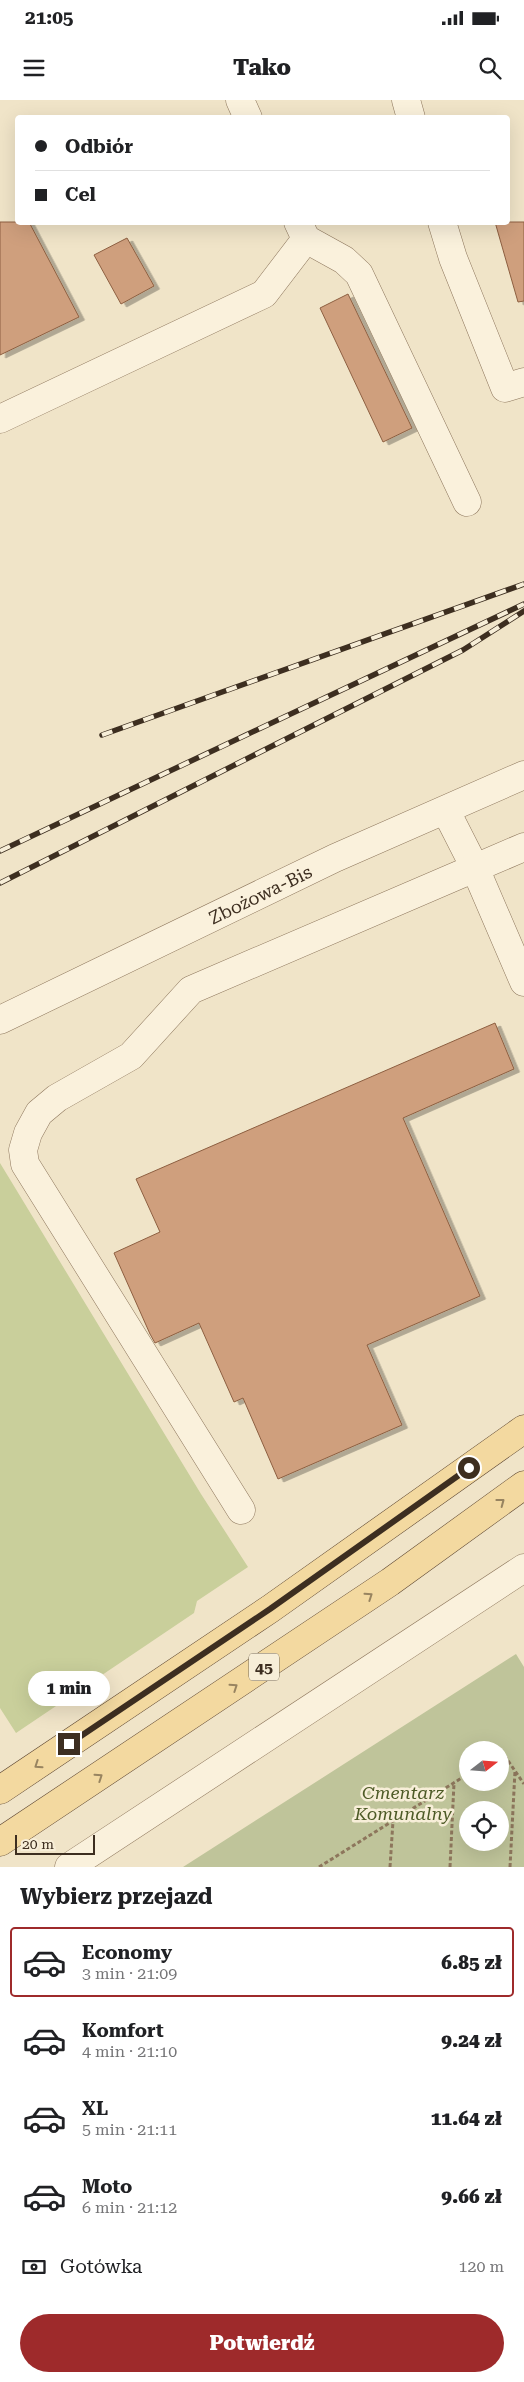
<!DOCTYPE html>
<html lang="pl">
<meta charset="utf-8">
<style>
body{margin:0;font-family:"Roboto Serif",serif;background:#f6f6f6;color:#202124;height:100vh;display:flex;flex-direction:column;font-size:19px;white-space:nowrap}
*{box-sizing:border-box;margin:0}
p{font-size:16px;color:#757577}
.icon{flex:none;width:28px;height:28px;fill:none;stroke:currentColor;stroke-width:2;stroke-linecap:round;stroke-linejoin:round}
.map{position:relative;height:1767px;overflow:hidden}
.sheet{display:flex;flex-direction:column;background:#fff;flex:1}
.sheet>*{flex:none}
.hud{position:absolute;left:15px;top:15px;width:495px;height:110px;border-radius:5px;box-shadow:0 5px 20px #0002;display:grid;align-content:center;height:110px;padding:0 20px;background:#fff}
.needle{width:32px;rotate:73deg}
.buttons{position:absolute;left:459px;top:1641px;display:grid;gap:10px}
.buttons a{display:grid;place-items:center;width:50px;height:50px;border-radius:50%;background:#fff;box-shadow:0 5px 20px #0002;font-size:25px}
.scale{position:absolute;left:15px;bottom:12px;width:80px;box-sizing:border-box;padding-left:5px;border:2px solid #3d2e20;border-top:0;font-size:14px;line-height:18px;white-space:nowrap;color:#3d2e20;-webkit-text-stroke:4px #f7eed8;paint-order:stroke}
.end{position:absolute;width:22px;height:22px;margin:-11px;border:6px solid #3d2e20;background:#fff;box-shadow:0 0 0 2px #fff}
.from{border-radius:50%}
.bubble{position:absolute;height:35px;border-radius:18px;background:#fff;box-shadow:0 5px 20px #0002;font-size:16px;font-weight:800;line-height:35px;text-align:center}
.hud b{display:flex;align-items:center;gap:18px;height:48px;font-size:19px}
.hud b+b{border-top:1px solid #e0e0e0}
.hud i{width:12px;height:12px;background:#202124}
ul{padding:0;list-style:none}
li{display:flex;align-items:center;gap:15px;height:70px;margin:0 10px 8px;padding:0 10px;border:2px solid transparent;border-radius:5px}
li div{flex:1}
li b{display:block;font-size:19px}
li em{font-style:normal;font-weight:800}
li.selected{border-color:#9e2a2b}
li>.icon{width:45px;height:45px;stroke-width:1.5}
h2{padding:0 20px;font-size:22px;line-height:60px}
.pay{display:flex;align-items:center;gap:12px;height:55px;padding:0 20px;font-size:19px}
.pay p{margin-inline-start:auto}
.primary-button{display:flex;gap:10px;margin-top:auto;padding:10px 20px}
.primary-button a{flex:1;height:58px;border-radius:30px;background:#9e2a2b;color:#fff;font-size:20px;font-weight:800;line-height:58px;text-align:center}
.status{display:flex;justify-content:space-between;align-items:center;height:35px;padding:0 25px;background:#fff;direction:ltr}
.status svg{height:14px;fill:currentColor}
header{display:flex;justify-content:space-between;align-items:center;height:65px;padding:0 20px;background:#fff;font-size:22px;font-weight:800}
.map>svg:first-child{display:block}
.green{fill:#c9cf9b}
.cemetery{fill:#bfc49a;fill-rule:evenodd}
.building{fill:#cf9f7d;stroke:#8d5f41;filter:url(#shadow)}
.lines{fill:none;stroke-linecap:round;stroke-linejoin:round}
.minor-casing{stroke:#8d765c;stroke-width:29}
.major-casing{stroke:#5b4430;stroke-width:29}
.path{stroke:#8d765c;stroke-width:3;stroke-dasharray:4 2.5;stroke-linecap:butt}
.minor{stroke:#faf1dc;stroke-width:28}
.major{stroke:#f3d9a0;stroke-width:28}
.rail-casing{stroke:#3d2e20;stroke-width:5.5}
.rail{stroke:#f7eed8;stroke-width:4;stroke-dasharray:11;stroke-linecap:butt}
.oneway{stroke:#988460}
.route{stroke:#3d2e20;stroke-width:6}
.labels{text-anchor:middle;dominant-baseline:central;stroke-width:5;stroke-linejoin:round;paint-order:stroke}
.shield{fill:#f7eed8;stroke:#756857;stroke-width:1}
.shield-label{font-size:16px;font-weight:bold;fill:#3d2e20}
.street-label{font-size:18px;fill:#3d2e20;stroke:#f7eed8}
.park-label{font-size:18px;font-style:italic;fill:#4d5a26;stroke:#f7eed8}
</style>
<div class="status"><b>21:05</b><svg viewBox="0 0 49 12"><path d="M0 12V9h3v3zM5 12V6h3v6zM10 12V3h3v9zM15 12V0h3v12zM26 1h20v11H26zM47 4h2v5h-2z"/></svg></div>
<header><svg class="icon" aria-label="menu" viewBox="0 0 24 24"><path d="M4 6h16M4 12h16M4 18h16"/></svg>Tako<svg class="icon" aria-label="search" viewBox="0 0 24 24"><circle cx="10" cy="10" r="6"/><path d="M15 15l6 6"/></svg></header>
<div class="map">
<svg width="524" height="1767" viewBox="0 0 524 1767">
<defs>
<filter id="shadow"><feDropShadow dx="5.5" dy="3" stdDeviation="0" flood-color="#0004"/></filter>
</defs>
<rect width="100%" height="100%" fill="#f0e4c8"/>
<path class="green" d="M0 1063 201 1394 248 1467 197 1501 194 1513 16 1633 0 1608Z"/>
<path class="cemetery" d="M516 1554 524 1567V1767H183ZM468 1650H500V1682H468ZM468 1710H500V1742H468Z"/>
<path class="building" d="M0 122H29L79 217 0 255Z
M495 122H524V201L518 202Z
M127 138 154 186 121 204 94 155Z
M348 194 412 328 383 342 320 208Z
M495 923 514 969 403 1018 480 1196 367 1245 402 1325 278 1379 243 1298 234 1302 199 1223 155 1243 150 1234 114 1153 160 1132 136 1079Z"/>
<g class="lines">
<defs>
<g id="minor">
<path d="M240 0 248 18"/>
<path d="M406 0 411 18"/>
<path d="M442 122 453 158 505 288 524 282"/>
<path d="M306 139 344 160 359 174 467 402"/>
<path d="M0 319 264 194 306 139 298 122"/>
<path d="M446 711 475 768 524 747"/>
<path id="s1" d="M0 920 335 758 524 675"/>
<path d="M241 1410 25 1064 23 1050 28 1033 39 1013 57 998 131 956 191 890 475 768 524 882"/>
<path d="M69 1767 524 1468"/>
</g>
<path id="major" d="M0 1690 270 1509 524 1329
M0 1742 390 1482 524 1385"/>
</defs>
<use href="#minor" class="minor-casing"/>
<use href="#major" class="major-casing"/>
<path class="path" d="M500 1653 502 1652 524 1684
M319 1767 468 1674
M390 1767 393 1721
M450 1767 454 1683
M510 1767 515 1671"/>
<use href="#minor" class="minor"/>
<use href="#major" class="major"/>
<defs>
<path id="rail" d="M102 635 524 484
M0 751 524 504
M0 783 463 550 524 511"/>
</defs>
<use href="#rail" class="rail-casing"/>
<use href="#rail" class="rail"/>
</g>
<defs><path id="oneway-chevron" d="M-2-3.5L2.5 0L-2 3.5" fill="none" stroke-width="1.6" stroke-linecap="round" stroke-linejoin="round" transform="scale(1.25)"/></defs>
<g class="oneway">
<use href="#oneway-chevron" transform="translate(501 1402) rotate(-37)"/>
<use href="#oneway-chevron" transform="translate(369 1496) rotate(-34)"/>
<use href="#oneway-chevron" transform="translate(234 1587) rotate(-34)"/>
<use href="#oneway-chevron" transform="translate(38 1665) rotate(146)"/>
<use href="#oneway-chevron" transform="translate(99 1677) rotate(-34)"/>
</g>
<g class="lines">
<path class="route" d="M69 1644 270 1509 469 1368"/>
</g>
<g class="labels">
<rect class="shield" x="249" y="1553.5" width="30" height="27" rx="4"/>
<g class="shield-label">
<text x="264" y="1567">45</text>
</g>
<g class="street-label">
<text stroke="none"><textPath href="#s1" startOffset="289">Zbożowa-Bis</textPath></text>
</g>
<g class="park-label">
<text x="403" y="1692">Cmentarz<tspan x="403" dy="21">Komunalny</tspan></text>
</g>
</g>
</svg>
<div class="buttons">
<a><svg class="needle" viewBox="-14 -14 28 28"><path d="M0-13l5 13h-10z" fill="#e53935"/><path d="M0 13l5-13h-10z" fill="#757577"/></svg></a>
<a><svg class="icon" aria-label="locate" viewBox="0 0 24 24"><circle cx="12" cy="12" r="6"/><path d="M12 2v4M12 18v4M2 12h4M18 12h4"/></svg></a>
</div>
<div class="scale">20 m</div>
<i class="end from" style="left:469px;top:1368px"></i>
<i class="end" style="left:69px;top:1644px"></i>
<div class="bubble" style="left:28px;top:1571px;width:82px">1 min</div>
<div class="hud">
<b><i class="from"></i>Odbiór</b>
<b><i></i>Cel</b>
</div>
</div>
<section class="sheet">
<h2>Wybierz przejazd</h2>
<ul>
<li class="selected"><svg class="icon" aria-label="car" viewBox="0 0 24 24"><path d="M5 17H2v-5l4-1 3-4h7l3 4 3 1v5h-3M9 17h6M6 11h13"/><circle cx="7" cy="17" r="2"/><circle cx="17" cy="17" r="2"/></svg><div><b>Economy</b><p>3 min · 21:09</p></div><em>6.85 zł</em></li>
<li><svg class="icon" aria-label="car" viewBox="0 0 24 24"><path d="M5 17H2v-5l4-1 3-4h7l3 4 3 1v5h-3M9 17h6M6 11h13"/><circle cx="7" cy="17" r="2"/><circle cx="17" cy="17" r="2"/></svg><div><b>Komfort</b><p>4 min · 21:10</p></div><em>9.24 zł</em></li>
<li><svg class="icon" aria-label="car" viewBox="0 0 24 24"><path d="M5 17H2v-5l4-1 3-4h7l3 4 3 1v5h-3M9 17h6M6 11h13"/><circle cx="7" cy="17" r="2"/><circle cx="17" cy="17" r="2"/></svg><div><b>XL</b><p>5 min · 21:11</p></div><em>11.64 zł</em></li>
<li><svg class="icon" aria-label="car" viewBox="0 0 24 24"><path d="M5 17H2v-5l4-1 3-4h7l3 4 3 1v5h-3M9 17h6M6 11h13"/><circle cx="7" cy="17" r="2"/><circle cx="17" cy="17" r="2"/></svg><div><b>Moto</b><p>6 min · 21:12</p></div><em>9.66 zł</em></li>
</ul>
<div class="pay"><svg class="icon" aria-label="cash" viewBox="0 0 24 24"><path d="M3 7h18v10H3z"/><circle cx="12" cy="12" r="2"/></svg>Gotówka<p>120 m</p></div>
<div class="primary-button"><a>Potwierdź</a></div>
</section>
